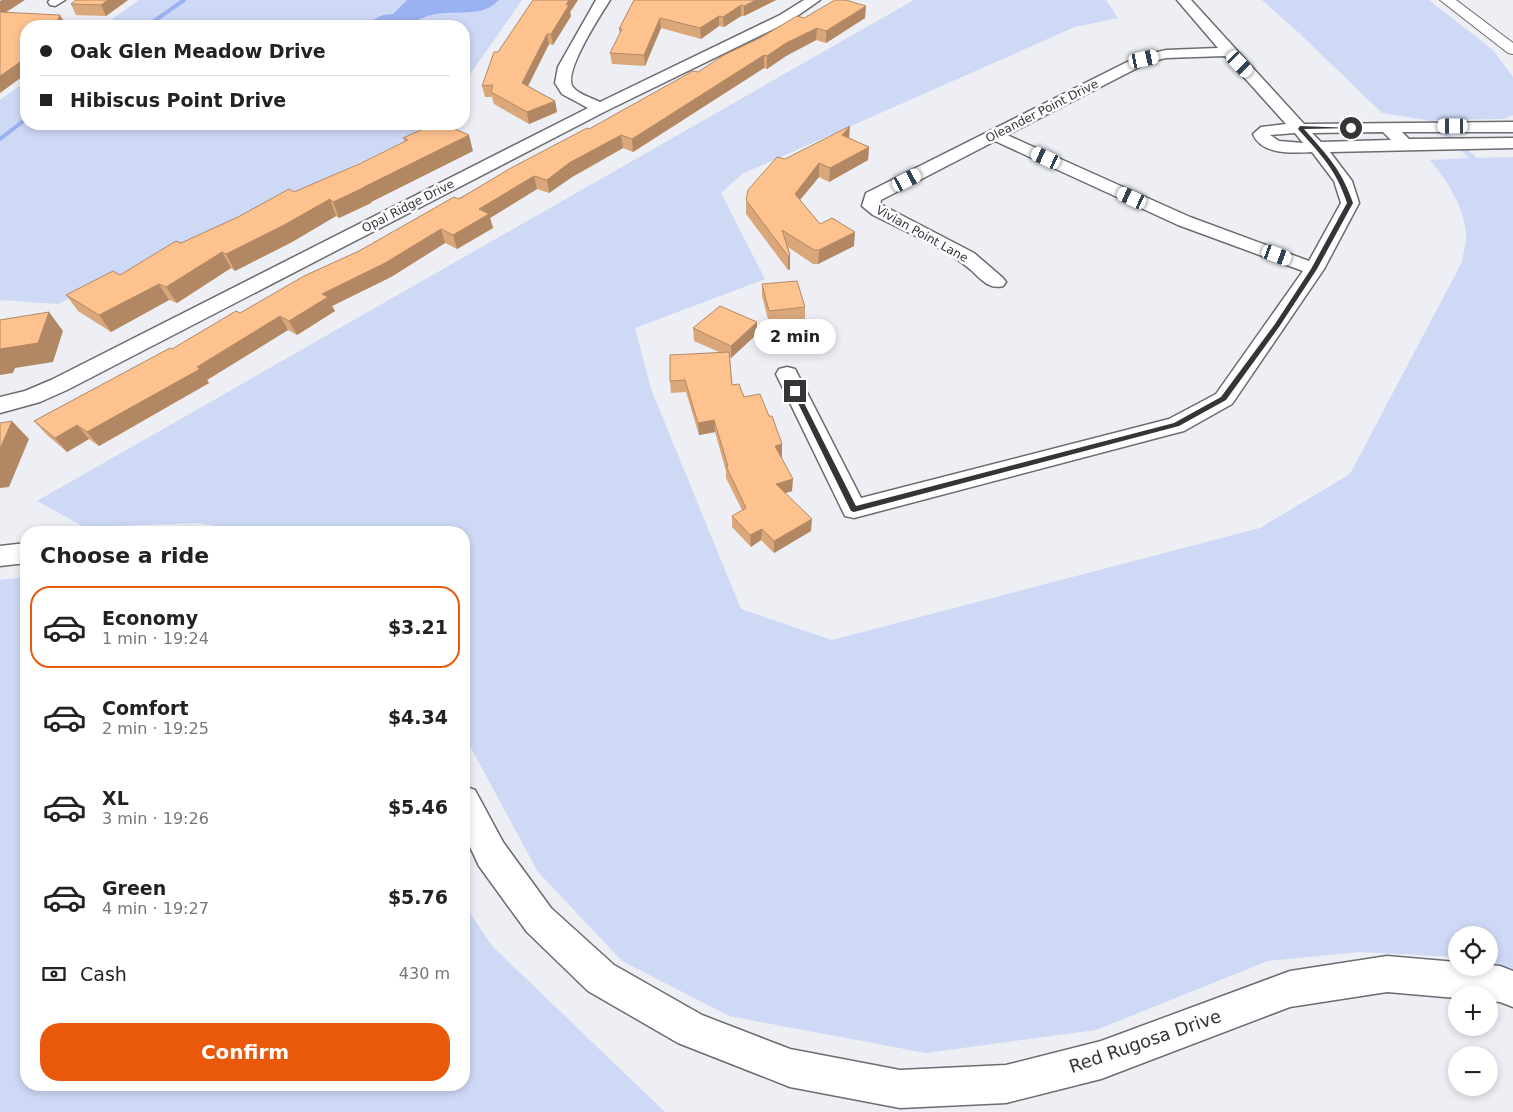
<!DOCTYPE html>
<meta charset="utf-8">
<style>
body{margin:0;font-family:"DejaVu Sans",sans-serif;background:#f6f6f6;color:#222;height:100vh;display:flex;flex-direction:column;font-size:19px;white-space:nowrap}
*{box-sizing:border-box;margin:0}
p{font-size:16px;color:#767676}
.icon{flex:none;width:28px;height:28px;fill:none;stroke:currentColor;stroke-width:2;stroke-linecap:round;stroke-linejoin:round}
.map{position:relative;flex:1;overflow:hidden}
.side{position:absolute;left:20px;top:526px;width:450px;height:565px;display:flex;flex-direction:column;background:#fff;border-radius:20px;box-shadow:0 2px 8px #0003}
.side>*{flex:none}
.hud{position:absolute;left:20px;top:20px;width:450px;height:110px;border-radius:20px;box-shadow:0 2px 8px #0003;display:grid;align-content:center;height:110px;padding:0 20px;background:#fff}
.buttons{position:absolute;left:1448px;top:926px;display:grid;gap:10px}
.buttons a{display:grid;place-items:center;width:50px;height:50px;border-radius:50%;background:#fff;box-shadow:0 2px 8px #0003;font-size:25px}
.end{position:absolute;width:22px;height:22px;margin:-11px;border:6px solid #343537;background:#fff;box-shadow:0 0 0 2px #fff}
.from{border-radius:50%}
.bubble{position:absolute;height:35px;border-radius:18px;background:#fff;box-shadow:0 2px 8px #0003;font-size:16px;font-weight:700;line-height:35px;text-align:center}
.car{position:absolute;width:15px;height:30px;margin:-15px -8px;border-radius:6px;box-shadow:0 0 4px 1px #0007;background:linear-gradient(#fff 24%,#345 0 40%,#fff 0 76%,#345 0 86%,#fff 0)}
.hud b{display:flex;align-items:center;gap:18px;height:48px;font-size:19px}
.hud b+b{border-top:1px solid #e0e0e0}
.hud i{width:12px;height:12px;background:#222}
ul{padding:0;list-style:none}
li{display:flex;align-items:center;gap:15px;height:82px;margin:0 10px 8px;padding:0 10px;border:2px solid transparent;border-radius:20px}
li div{flex:1}
li b{display:block;font-size:19px}
li em{font-style:normal;font-weight:700}
li.current{border-color:#ea580c}
li>.icon{width:45px;height:45px;stroke-width:1.5}
h2{padding:0 20px;font-size:22px;line-height:60px}
.pay{display:flex;align-items:center;gap:12px;height:55px;padding:0 20px;font-size:19px}
.pay p{margin-inline-start:auto}
.button{display:flex;gap:10px;margin-top:auto;padding:10px 20px}
.button a{flex:1;height:58px;border-radius:20px;background:#ea580c;color:#fff;font-size:20px;font-weight:700;line-height:58px;text-align:center}
.map>svg:first-child{display:block}
.green{fill:#ced9f6}
.water{fill:#9bb2f2}
.lines{fill:none;stroke-linecap:round;stroke-linejoin:round}
.stream{stroke:#9bb2f2;stroke-width:4}
.minor-casing{stroke:#6a6c70;stroke-width:3}
.major-casing{stroke:#6a6c70;stroke-width:2}
.minor{fill:#fff;fill-rule:evenodd}
.major{fill:#fff;fill-rule:evenodd}
.wall{fill:#daa77b}
.shaded-wall{fill:#b28864}
.building{fill:#fec28f;stroke:#b28864}
.route{fill:#343537}
.labels{text-anchor:middle;dominant-baseline:central;stroke-width:5;stroke-linejoin:round;paint-order:stroke}
.far-street-label{font-size:12px;fill:#343537;stroke:#fcfdff}
.near-street-label{font-size:18px;fill:#343537;stroke:#fcfdff}
</style>
<div class="map">
<svg width="1513" height="1112" viewBox="0 0 1513 1112">
<rect width="100%" height="100%" fill="#edeff5"/>
<path class="green" d="M139 0H522L464 83V26H102Z
M914 0H1106L1118 18 1075 27 742 174 721 193 765 279 635 328 651 389 741 609 832 640 1260 528 1350 474 1462 262C1463 253 1467 243 1466 234 1464 206 1447 181 1430 160L1469 158 1427 120 1382 113 1299 33 1262 0H1429L1493 50 1513 77V115L1504 119 1434 120 1477 158 1513 157V972L1489 964V935H1456V957L1360 952 1268 961 1096 1030 926 1053 729 1016 622 961 538 872 464 735V532H252L199 523 84 527 37 501Z
M26 81V124H435L431 129 58 304 0 300V100Z
M26 577V1085H464V904L492 946 665 1112H0V580Z"/>
<path class="water" d="M407 0H499C475 25 442 0 409 26H360L383 15 393 14Z"/>
<g class="lines">
<path class="stream" d="M147 26 184 0
M0 139 26 119"/>
<defs>
<path id="minor" d="M50 0H65L55 6 50 5 48 2Z
M596 0H610C601 14 562 74 573 87 578 94 592 98 600 102L780 15 804 0H820L790 21 606 111 67 390 40 402 0 413V397L25 391 51 380 588 108 562 94 555 83 558 67Z
M1177 0H1191L1304 124 1513 122V132H1402L1409 139 1513 138V148L1330 152 1352 181 1359 203 1324 269 1232 404 1184 431 1176 433 854 518 845 516 776 374 779 369 787 367 795 369 861 498 1169 419 1216 394 1303 271 1178 225 995 141 881 200 880 204 974 253 1003 278 1006 282 1003 286C989 290 981 279 971 270 944 247 904 231 873 215L862 206 866 193 1139 56 1166 50 1218 48ZM1225 56 1286 124 1261 127 1253 134C1261 155 1293 153 1312 152L1334 181 1341 203 1309 261 1190 217 1007 135 1149 62 1166 58ZM1383 132 1391 140 1321 142 1312 133ZM1295 133 1303 143 1279 141 1270 135Z
M26 543V563L0 566V546Z
M464 786 475 790 503 842 551 908 614 965 702 1015 790 1049 900 1070 1006 1065 1101 1041 1290 971 1387 956 1456 962V968H1489V965L1500 966 1513 971V1007L1500 1002 1489 1001V995H1456V998L1387 992 1290 1007 1101 1079 1006 1103 900 1108 790 1087 678 1043 588 991 527 932 479 866 464 834Z"/>
<path id="major" d="M1440 0H1456L1513 43V54L1508 53Z"/>
</defs>
<use href="#minor" class="minor-casing"/>
<use href="#major" class="major-casing"/>
<use href="#minor" class="minor"/>
<use href="#major" class="major"/>
</g>
<path class="wall" d="M76 0H128L106 16 76 15 71 4Z
M533 0H578L570 12 571 16 553 45 549 44 528 86 555 101 557 112 529 124 494 104 492 97H485L482 86 498 52Z
M634 0H776L744 16H741L724 27 719 26 701 39 661 28 645 66 612 64 610 53 620 34 619 29Z
M804 18H865L826 43 816 40 786 56 767 69 764 68 633 152 623 148 572 177 549 193 537 189 490 218 493 228 457 249 445 243 391 277 332 306 335 311 297 335 288 330 207 380 209 383 99 446 89 439 67 452 47 435 34 421 359 251 589 129Z
M403 138 473 151 371 202V203L339 218 336 216 292 242 235 271 231 268 177 303 169 300 111 332 78 311 66 295 120 275 181 243 294 192 359 164 405 142Z
M849 138 869 147 868 160 829 182 819 177 800 200 820 224 854 246 818 264H813L788 247 790 255V269L788 270 746 214V200L785 159Z
M762 284 805 307V320L769 323 762 296Z
M693 328 757 334 731 358 730 357 732 385 744 397 769 416 782 444V457H781L792 491 785 493 811 531 774 553 761 540 751 547 732 527V516L742 510 726 478V471L715 432 699 435 686 392 671 393 670 381 719 352 694 341Z"/>
<path class="shaded-wall" d="M2 0H25L0 16V1Z
M108 0H128L106 16 101 5Z
M569 0H578L570 12 571 16 553 45 551 34Z
M756 0H776L744 16V6Z
M741 5V16L724 27 723 17Z
M866 6 865 18 826 43V31Z
M60 15 66 25V26H55Z
M719 16V26L701 39 700 28Z
M660 18 661 28 645 66 644 55Z
M817 28 816 40 786 56 767 69V56L786 43Z
M547 34 549 44 524 94 522 83Z
M764 55V68L633 152 632 139Z
M26 58V74L0 93V76Z
M555 101 557 112 529 124 527 112Z
M850 126 849 139 842 135Z
M469 135 473 151 371 202V203L339 218 333 202Z
M621 135 623 148 572 177 549 193 547 180 569 163Z
M869 147 868 160 829 182 830 168Z
M819 163V177L794 207 795 194Z
M534 176 537 189 490 218 493 228 457 249 453 235 479 209Z
M330 199 336 216 292 242 235 271 226 254Z
M441 229 445 243 391 277 332 306 335 311 297 335 289 321 322 294Z
M855 232 854 246 818 264 819 250Z
M222 252 231 268 177 303 166 287Z
M790 255V269L788 270V256Z
M159 284 169 300 111 332 99 315Z
M49 312 63 331 53 362 15 368 13 373 0 375V349Z
M280 316 288 330 207 380 209 383 99 446 87 432Z
M757 322V334L731 358V346Z
M714 420 715 432 699 435 698 423Z
M12 421 29 439 9 487 0 488V449Z
M77 425 89 439 67 452 55 438Z
M782 444V457L774 458 775 446Z
M793 479 792 491 776 496V484Z
M812 519 811 531 774 553V541Z
M762 529 761 540 751 547 750 535Z"/>
<path class="building" d="M76 0H108L101 5 71 4Z
M533 0H569L566 5H569L551 34H547L522 83 555 101 527 112 491 92 493 85 482 86 494 52H498Z
M634 0H756L744 6 741 5 723 17 719 16 700 28 660 18 644 55 610 53 622 29H619Z
M835 0H846L866 6 826 31 817 28 786 43 767 56 764 55 632 139 621 135 569 163 547 180 534 176 479 209 489 214 453 235 441 229 385 263 322 294 328 297 289 321 280 316 197 367 200 369 87 432 77 425 55 438 34 421 170 348 172 349 236 311 240 313 304 276 359 251 454 197 459 199 511 168 587 128 589 129 693 71 698 72 724 55 760 38 797 16 804 18Z
M0 12 60 15 55 26H26V58L0 76Z
M434 124H443L469 135 364 187H365L333 202 330 199 284 225 226 254 222 252 166 287 159 284 99 315 66 295 113 271 120 275 176 241 181 243 238 217 289 189 294 192 359 164 408 140 403 138Z
M850 126 842 135 869 147 830 168 819 163 795 194 820 224 832 218 855 232 819 250H814L782 230 790 255 788 256 746 200 748 190 777 157 785 159Z
M797 281 805 307 769 311 762 284Z
M720 306 757 322 731 346 693 328Z
M49 312 38 343 0 349V320Z
M729 352 732 385 739 384 744 397 760 394 769 416H772L782 444 775 446 793 479 776 484 812 519 774 541 762 529 750 535 732 516 746 508 726 466H728L714 420 698 423 685 380 670 381V355Z
M12 421 0 449V423Z"/>
<path class="route" d="M1300 126 1354 128 1304 129C1327 155 1342 170 1353 203L1317 269 1279 327 1226 400 1179 426 854 512 851 511 792 391 793 390 798 391 856 506 1174 423 1221 397 1275 324 1311 269 1347 203C1336 169 1321 155 1298 129Z"/>
<g class="labels">
<g class="far-street-label">
<text transform="translate(1042 111) rotate(-27)">Oleander Point Drive</text>
<text transform="translate(408 206) rotate(-27)">Opal Ridge Drive</text>
<text transform="translate(922 234) rotate(29)">Vivian Point Lane</text>
</g>
<g class="near-street-label">
<text transform="translate(1145 1041) rotate(-19)">Red Rugosa Drive</text>
</g>
</g>
</svg>
<div class="buttons">
<a><svg class="icon" aria-label="locate" viewBox="0 0 24 24"><circle cx="12" cy="12" r="6"/><path d="M12 2v4M12 18v4M2 12h4M18 12h4"/></svg></a>
<a>+</a>
<a>−</a>
</div>
<i class="end from" style="left:1351px;top:128px"></i>
<i class="end" style="left:795px;top:391px"></i>
<div class="bubble" style="left:754px;top:319px;width:82px">2 min</div>
<i class="car" style="left:1144px;top:59px;rotate:78deg"></i>
<i class="car" style="left:1240px;top:64px;rotate:136deg"></i>
<i class="car" style="left:1453px;top:126px;rotate:270deg"></i>
<i class="car" style="left:1046px;top:158px;rotate:295deg"></i>
<i class="car" style="left:907px;top:180px;rotate:63deg"></i>
<i class="car" style="left:1132px;top:198px;rotate:295deg"></i>
<i class="car" style="left:1277px;top:255px;rotate:110deg"></i>
<div class="hud">
<b><i class="from"></i>Oak Glen Meadow Drive</b>
<b><i></i>Hibiscus Point Drive</b>
</div>
<section class="side">
<h2>Choose a ride</h2>
<ul>
<li class="current"><svg class="icon" aria-label="car" viewBox="0 0 24 24"><path d="M5 17H2v-5l4-1 3-4h7l3 4 3 1v5h-3M9 17h6M6 11h13"/><circle cx="7" cy="17" r="2"/><circle cx="17" cy="17" r="2"/></svg><div><b>Economy</b><p>1 min · 19:24</p></div><em>$3.21</em></li>
<li><svg class="icon" aria-label="car" viewBox="0 0 24 24"><path d="M5 17H2v-5l4-1 3-4h7l3 4 3 1v5h-3M9 17h6M6 11h13"/><circle cx="7" cy="17" r="2"/><circle cx="17" cy="17" r="2"/></svg><div><b>Comfort</b><p>2 min · 19:25</p></div><em>$4.34</em></li>
<li><svg class="icon" aria-label="car" viewBox="0 0 24 24"><path d="M5 17H2v-5l4-1 3-4h7l3 4 3 1v5h-3M9 17h6M6 11h13"/><circle cx="7" cy="17" r="2"/><circle cx="17" cy="17" r="2"/></svg><div><b>XL</b><p>3 min · 19:26</p></div><em>$5.46</em></li>
<li><svg class="icon" aria-label="car" viewBox="0 0 24 24"><path d="M5 17H2v-5l4-1 3-4h7l3 4 3 1v5h-3M9 17h6M6 11h13"/><circle cx="7" cy="17" r="2"/><circle cx="17" cy="17" r="2"/></svg><div><b>Green</b><p>4 min · 19:27</p></div><em>$5.76</em></li>
</ul>
<div class="pay"><svg class="icon" aria-label="cash" viewBox="0 0 24 24"><path d="M3 7h18v10H3z"/><circle cx="12" cy="12" r="2"/></svg>Cash<p>430 m</p></div>
<div class="button"><a>Confirm</a></div>
</section>
</div>
